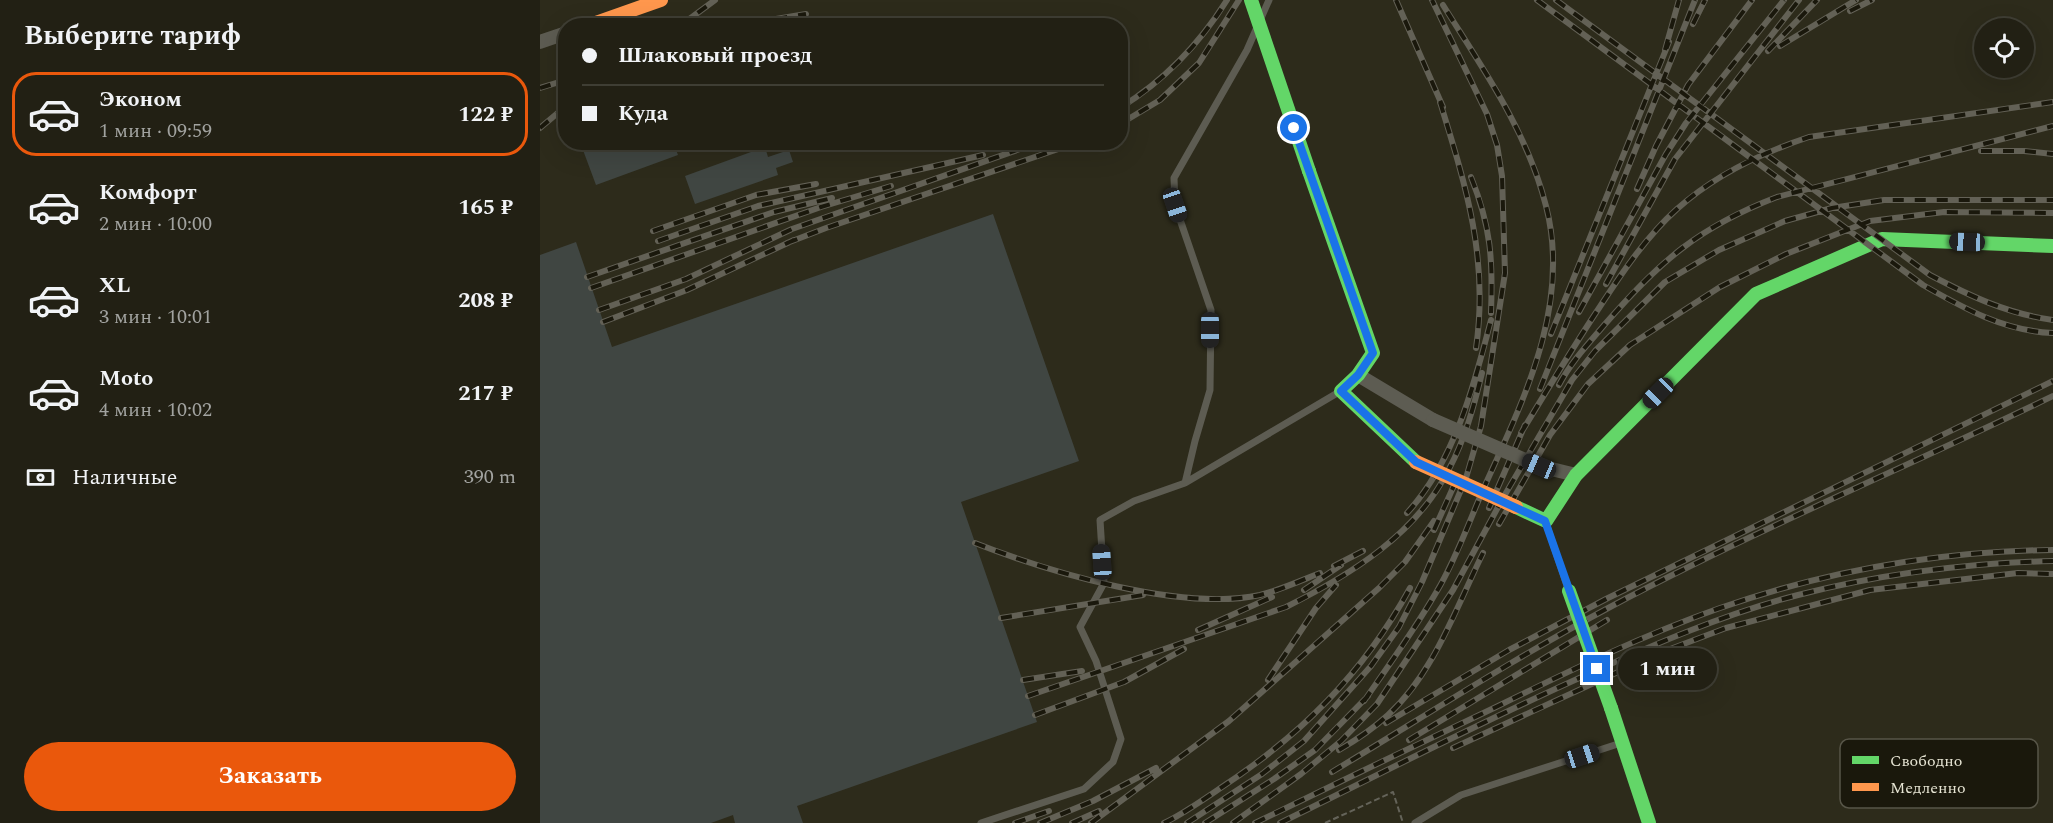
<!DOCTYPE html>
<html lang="ru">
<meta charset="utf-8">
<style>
body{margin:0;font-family:Spectral,serif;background:#2a281d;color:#f1f3f6;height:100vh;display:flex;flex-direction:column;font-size:22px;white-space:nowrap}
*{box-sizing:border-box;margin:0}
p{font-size:20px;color:#a2a3a0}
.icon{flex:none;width:33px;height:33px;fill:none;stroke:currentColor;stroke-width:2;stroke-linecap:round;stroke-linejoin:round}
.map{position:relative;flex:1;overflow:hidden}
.panel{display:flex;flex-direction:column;background:#222014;width:540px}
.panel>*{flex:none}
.banner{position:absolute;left:18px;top:18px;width:570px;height:132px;border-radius:24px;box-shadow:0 6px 24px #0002,0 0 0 2px #3f3e34;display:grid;align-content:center;height:132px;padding:0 24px;background:#222014}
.fabs{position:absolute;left:1434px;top:18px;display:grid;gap:12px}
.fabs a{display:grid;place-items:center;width:60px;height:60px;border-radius:50%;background:#222014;box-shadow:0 6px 24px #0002,0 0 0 2px #3f3e34;font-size:30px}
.end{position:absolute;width:27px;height:27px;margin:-14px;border:8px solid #1a73e8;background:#fff;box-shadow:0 0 0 3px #fff}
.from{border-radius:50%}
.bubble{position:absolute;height:42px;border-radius:21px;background:#222014;box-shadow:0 6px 24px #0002,0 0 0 2px #3f3e34;font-size:20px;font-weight:700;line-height:42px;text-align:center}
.car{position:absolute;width:18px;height:36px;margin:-18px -9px;border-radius:8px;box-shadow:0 0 4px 2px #0007;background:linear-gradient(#222 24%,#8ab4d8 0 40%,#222 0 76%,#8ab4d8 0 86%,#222 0)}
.banner b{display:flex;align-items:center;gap:21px;height:57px;font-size:22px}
.banner b+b{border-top:2px solid #3f3e34}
.banner i{width:15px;height:15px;background:#f1f3f6}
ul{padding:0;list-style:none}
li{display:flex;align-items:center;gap:18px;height:84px;margin:0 12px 9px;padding:0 12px;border:3px solid transparent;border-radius:24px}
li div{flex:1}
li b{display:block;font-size:22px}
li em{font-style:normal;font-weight:700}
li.selected{border-color:#ea580c}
li>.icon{width:54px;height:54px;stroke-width:1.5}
h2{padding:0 24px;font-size:27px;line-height:72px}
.pay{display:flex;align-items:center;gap:15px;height:66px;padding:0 24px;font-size:22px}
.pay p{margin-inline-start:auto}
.cta{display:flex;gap:12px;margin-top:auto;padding:12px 24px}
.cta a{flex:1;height:69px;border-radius:36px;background:#ea580c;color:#fff;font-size:24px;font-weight:700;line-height:69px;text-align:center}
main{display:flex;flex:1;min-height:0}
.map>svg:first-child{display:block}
.building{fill:#404642}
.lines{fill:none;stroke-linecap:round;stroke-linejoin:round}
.path{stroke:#646359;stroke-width:2;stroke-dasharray:6 3;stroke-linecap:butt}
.lane{stroke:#5d5c52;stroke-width:7}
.street{stroke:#5d5c52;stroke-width:14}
.fast{stroke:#63d668;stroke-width:14}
.slow{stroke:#ff974d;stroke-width:14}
.rail-casing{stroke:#636156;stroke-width:6}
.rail{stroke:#1a180c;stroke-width:4;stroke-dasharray:11;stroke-linecap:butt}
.street-bridge{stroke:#5d5c52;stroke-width:14}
.fast-bridge{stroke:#63d668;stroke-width:14}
.slow-bridge{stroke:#ff974d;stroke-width:14}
.route{stroke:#1a73e8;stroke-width:8}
.key{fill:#1a180c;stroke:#575548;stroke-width:1.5}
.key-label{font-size:16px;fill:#e6e4d3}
</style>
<main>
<section class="panel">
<h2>Выберите тариф</h2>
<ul>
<li class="selected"><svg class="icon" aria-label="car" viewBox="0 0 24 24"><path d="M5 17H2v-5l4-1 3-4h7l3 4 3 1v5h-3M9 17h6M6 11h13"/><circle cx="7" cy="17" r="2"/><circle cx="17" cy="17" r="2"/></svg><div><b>Эконом</b><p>1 мин · 09:59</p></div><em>122 ₽</em></li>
<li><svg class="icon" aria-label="car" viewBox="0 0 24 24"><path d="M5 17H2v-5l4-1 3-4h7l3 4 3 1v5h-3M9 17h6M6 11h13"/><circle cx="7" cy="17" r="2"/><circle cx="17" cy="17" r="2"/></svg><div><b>Комфорт</b><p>2 мин · 10:00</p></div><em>165 ₽</em></li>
<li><svg class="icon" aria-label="car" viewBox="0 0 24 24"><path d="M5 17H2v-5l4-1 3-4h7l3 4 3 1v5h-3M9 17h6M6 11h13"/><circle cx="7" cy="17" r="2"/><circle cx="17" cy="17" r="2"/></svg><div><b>XL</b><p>3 мин · 10:01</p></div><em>208 ₽</em></li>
<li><svg class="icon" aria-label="car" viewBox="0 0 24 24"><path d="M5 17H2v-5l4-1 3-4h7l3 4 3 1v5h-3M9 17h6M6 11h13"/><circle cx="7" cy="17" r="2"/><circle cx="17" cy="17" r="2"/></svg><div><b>Moto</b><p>4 мин · 10:02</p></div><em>217 ₽</em></li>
</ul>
<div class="pay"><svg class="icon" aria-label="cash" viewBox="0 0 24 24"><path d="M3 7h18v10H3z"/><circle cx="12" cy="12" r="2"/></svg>Наличные<p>390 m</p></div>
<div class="cta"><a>Заказать</a></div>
</section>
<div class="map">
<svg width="1513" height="823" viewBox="0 0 1513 823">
<rect width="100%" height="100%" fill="#2d2b1b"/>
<path class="building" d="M40 142H133L138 155 56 185Z
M225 147 228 157 249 150 253 162 236 168 238 175 155 204 145 176Z
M453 214 539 461 421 502 497 722 257 806 263 823H195L193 815 171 823H0V255L36 242 72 347Z"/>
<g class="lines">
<path class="path" d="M785 823 853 792 863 823"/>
<path class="lane" d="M729 0 707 50 634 178 635 205 671 310 670 390 655 441 645 483 799 392
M1006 523 1028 589
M441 823 544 789 573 762 581 739 556 661 540 627 564 583 560 520 594 501 645 483
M875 823 921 795 1081 743"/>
<path class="street" d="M0 42 26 33
M818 375 893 420
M999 466 1036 475"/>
<path class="fast" d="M769 171 833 353 818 375 801 391 876 462
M976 507 1006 521 1036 475 1216 294 1342 239 1513 246
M1071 708 1109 823"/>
<path class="slow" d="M47 26 121 0"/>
<defs>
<path id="rail" d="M856 0 903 107
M997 0 1383 285C1425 309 1464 331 1513 333
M1016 0 1390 275C1430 296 1468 314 1513 320
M1310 11 1332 0
M1153 24 1165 0
M140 26 175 0
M193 26 266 14
M1240 46 1316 0
M1125 50 1139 0
M1228 51 1277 0
M0 88 26 80
M900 102C926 186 949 259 936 348
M580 108C625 80 659 45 687 0
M580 124 620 100 659 63 699 0
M0 128 26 106
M1441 151H1484L1513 154
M931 177C951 227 953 259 951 313
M1097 189 1116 146 1148 85 1212 0
M113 231 216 195 276 184
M118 241 218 206 443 155
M247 243 286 228 539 142
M47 277 234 212 292 198
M1066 284 1135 159 1259 0
M51 288 281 207 351 186
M59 310 146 279 252 229 500 142
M1039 312 1126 154 1146 123 1244 0
M63 322 147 290 254 240
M1011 334 1129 42
M1019 385C1031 362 1049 343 1066 323 1120 261 1159 227 1237 197L1513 126
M1000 389 1155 0
M981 433C1007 390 1033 347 1061 305 1083 271 1107 236 1137 209 1175 175 1221 153 1269 137L1513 102
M949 508 985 425
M867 513C914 462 934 386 951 320
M959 524 1010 435 1048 384 1090 345 1180 287 1246 254 1330 221 1404 212 1513 213
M894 530 916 481
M435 543C509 572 642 612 720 595 740 590 760 581 780 573
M794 566 823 551
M764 590 801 565
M461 618 603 595
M658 630 732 597
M483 680 542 671
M728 680 776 608 796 585
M488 696 746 607C810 575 876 535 909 469 925 439 934 406 942 373
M824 701C849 665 875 629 897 591 915 561 928 525 942 492 982 403 1032 306 1006 206 987 131 943 69 903 5
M495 715 584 682 644 649
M846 723 969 650 1068 598 1513 381
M869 740 1067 620
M913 748 1117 654 1186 628 1330 590 1478 573 1513 574
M799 750C816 740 833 729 848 715 894 673 916 608 943 553
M792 772C885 716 976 657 1072 606 1216 530 1367 467 1513 396
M475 823 509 811
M500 823 553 801 616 768
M532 823 559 811
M551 823 689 721 839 588 865 562 894 521
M624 823C643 814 661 801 679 789 760 736 823 674 870 588
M647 823 722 774 764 741 831 666 859 627 882 582 926 478 941 426 965 273 962 176 957 145 947 114 892 0
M665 823 734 779 775 750 828 696
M693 823 761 774 801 741 837 704 913 590 963 498 1032 380 1055 351 1125 282 1179 250 1245 221 1292 208 1344 200H1513
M715 823C795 784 876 745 956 707 1029 671 1103 635 1180 608 1287 571 1399 551 1513 550
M740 823C842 773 943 721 1046 675 1115 644 1184 614 1258 595 1341 574 1427 563 1513 561"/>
</defs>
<use href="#rail" class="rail-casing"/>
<use href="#rail" class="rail"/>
<path class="street-bridge" d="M893 420 999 466"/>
<path class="fast-bridge" d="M711 0 769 171
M1029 591 1071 708"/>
<path class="slow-bridge" d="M876 462 976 507"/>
</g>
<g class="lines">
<path class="route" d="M754 128 833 353 818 375 801 391 876 462 1005 521 1057 669"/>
</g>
<rect x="1300" y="739" width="198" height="69" rx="9" class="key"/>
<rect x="1312" y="756" width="27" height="8" fill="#63d668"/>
<rect x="1312" y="783" width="27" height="8" fill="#ff974d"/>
<g class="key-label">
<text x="1350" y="766">Свободно</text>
<text x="1350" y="793">Медленно</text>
</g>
</svg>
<div class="fabs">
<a><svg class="icon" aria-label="locate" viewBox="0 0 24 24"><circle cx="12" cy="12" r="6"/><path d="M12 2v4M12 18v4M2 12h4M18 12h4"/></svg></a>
</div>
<i class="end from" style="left:754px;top:128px"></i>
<i class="end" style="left:1057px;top:669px"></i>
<div class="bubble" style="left:1078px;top:648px;width:99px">1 мин</div>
<i class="car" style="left:635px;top:205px;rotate:161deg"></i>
<i class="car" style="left:1427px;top:242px;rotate:272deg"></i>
<i class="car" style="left:670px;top:330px;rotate:180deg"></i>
<i class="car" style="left:1118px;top:393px;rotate:225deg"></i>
<i class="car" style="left:999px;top:466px;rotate:293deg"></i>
<i class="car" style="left:562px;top:562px;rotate:356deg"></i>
<i class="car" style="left:1042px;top:756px;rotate:72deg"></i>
<div class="banner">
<b><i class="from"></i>Шлаковый проезд</b>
<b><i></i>Куда</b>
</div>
</div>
</main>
